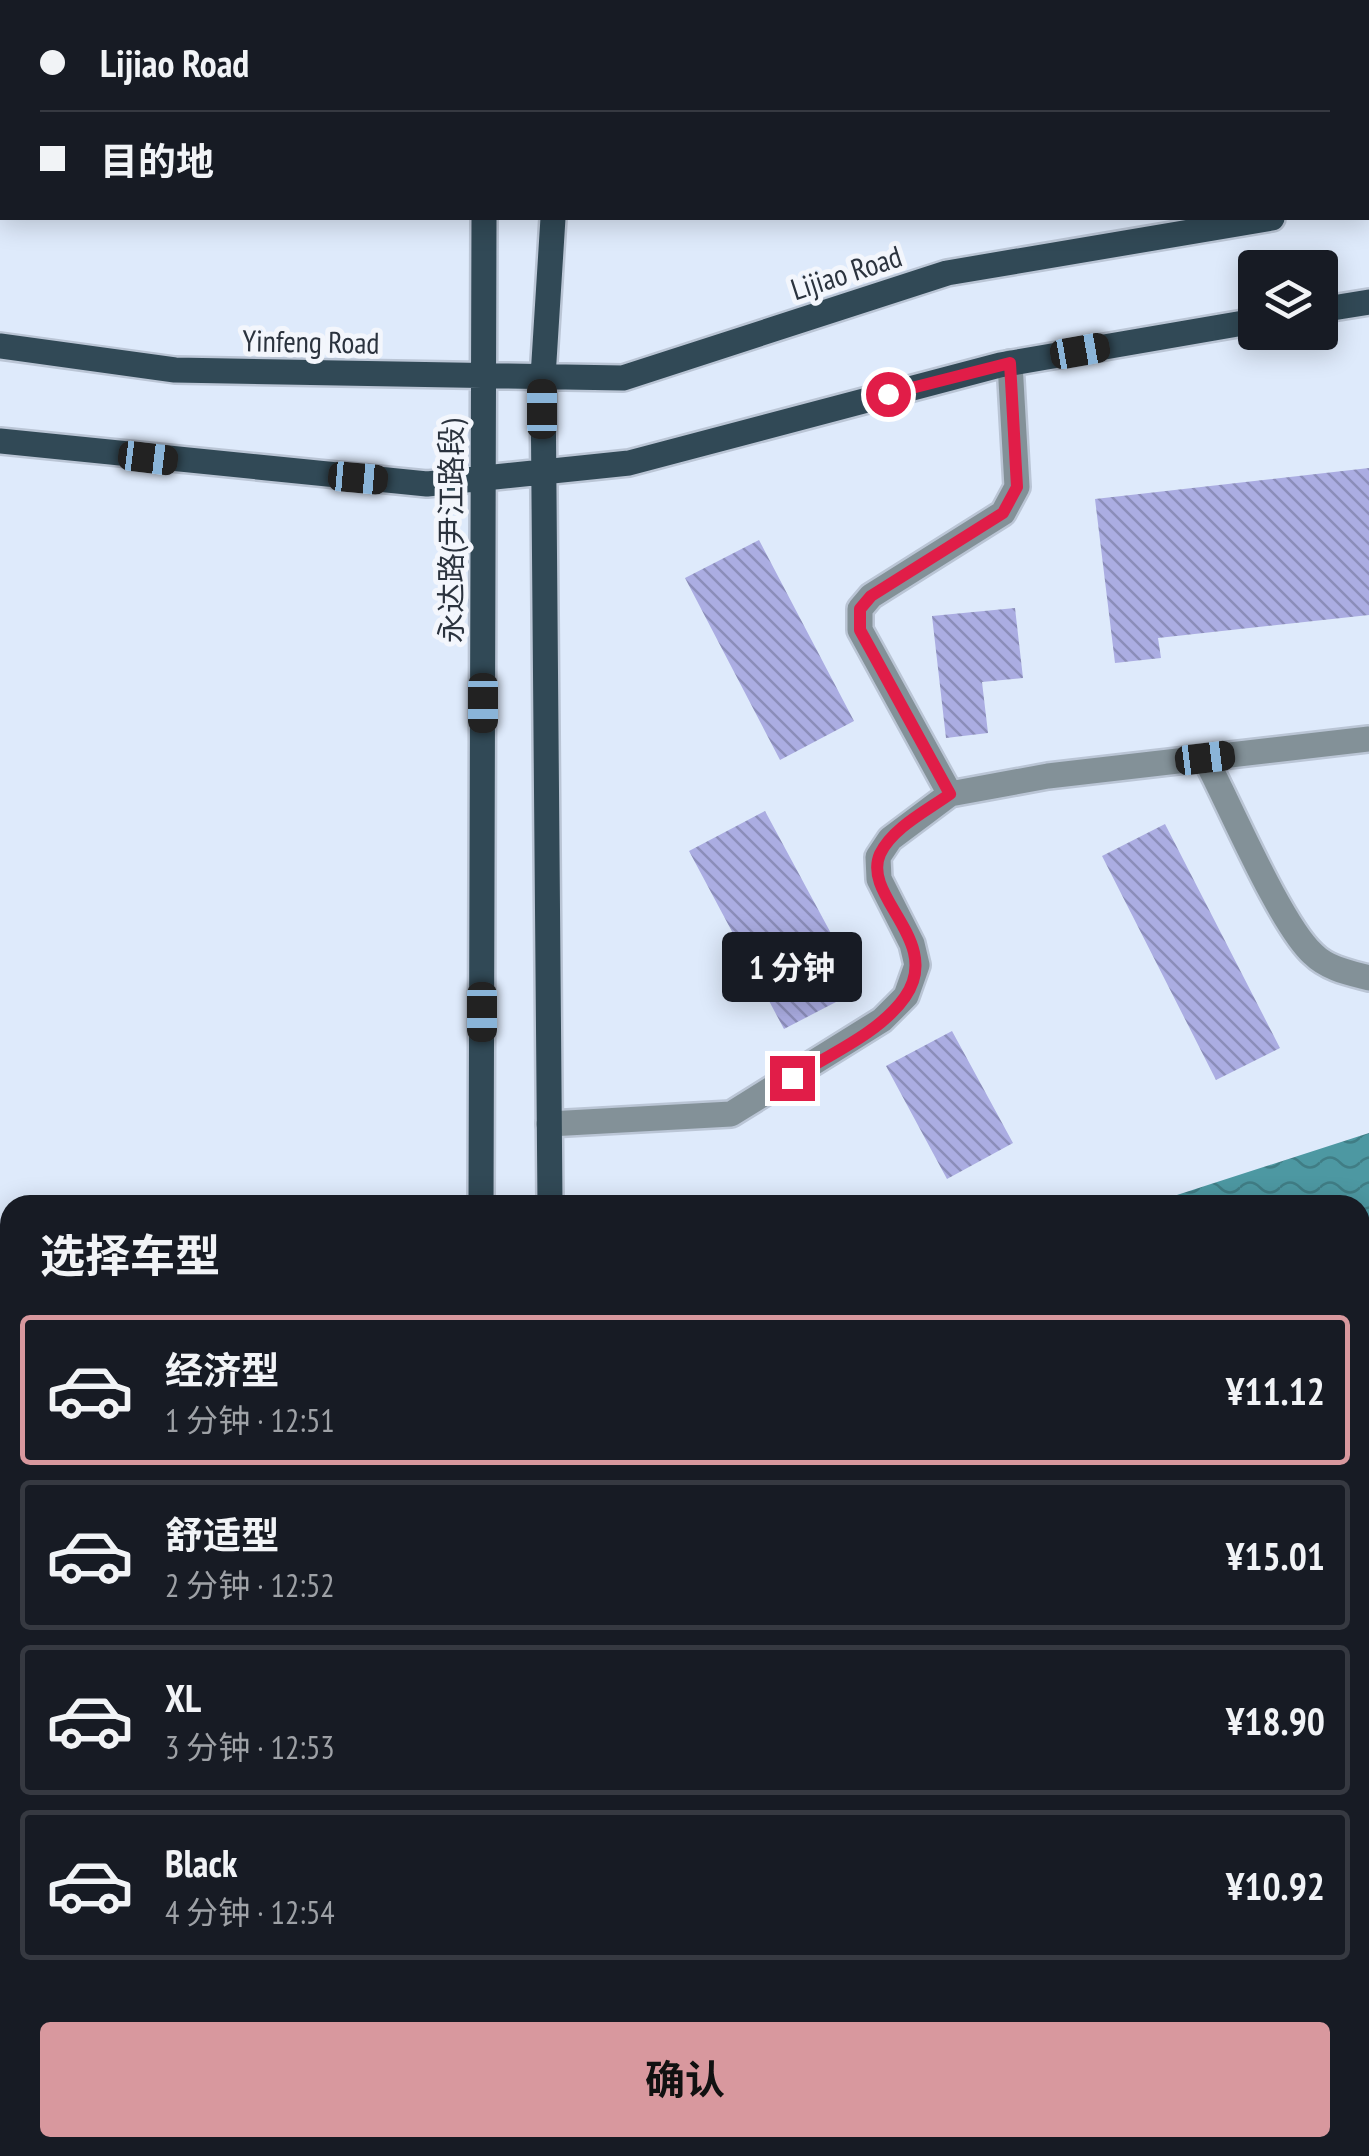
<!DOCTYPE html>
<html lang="zh">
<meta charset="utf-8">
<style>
body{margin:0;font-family:"PT Sans Narrow","Noto Sans SC",sans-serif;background:#242831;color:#f1f3f6;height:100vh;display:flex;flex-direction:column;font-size:38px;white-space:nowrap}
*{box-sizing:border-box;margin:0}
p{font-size:32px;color:#9ea1a6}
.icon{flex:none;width:55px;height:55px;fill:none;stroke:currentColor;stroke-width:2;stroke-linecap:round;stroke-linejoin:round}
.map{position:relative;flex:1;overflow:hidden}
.sheet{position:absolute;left:0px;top:1195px;width:1370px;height:962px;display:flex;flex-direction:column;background:#171b24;border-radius:30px 30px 0 0;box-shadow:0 5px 25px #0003}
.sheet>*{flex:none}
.banner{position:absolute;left:0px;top:0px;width:1370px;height:220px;box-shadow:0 5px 25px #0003;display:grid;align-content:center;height:220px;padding:0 40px;background:#171b24}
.controls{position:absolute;left:1238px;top:250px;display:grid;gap:20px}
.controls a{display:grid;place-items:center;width:100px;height:100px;border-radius:10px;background:#171b24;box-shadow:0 5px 25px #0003;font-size:50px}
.end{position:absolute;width:45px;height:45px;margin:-22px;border:12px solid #e11d48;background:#fff;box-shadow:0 0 0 5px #fff}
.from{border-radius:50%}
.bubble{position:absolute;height:70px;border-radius:10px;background:#171b24;box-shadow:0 5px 25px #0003;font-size:32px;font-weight:700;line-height:70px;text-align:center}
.car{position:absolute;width:30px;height:60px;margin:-30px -15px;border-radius:12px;box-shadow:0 0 8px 2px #0007;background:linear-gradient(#222 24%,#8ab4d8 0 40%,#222 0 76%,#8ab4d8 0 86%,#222 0)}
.banner b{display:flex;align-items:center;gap:35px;height:95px;font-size:38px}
.banner b+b{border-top:2px solid #363941}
.banner i{width:25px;height:25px;background:#f1f3f6}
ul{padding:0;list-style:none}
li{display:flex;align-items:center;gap:30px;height:150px;margin:0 20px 15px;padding:0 20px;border:5px solid #363941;border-radius:10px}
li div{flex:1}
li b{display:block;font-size:38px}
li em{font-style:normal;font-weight:700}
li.on{border-color:#d8989e}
li>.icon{width:90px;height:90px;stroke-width:1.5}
h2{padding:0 40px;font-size:45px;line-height:120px}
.primary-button{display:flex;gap:20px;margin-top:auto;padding:20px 40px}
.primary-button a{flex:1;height:115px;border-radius:10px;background:#d8989e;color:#111;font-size:40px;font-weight:700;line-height:115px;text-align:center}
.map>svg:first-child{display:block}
.water{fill:url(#water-waves)}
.building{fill:url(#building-back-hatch)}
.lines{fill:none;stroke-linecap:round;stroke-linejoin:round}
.minor-casing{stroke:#bac5d5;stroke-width:30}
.major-casing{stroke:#bac5d5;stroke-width:30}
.minor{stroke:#839198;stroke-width:25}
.major{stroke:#314956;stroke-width:25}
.route{stroke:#e11d48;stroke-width:12}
.labels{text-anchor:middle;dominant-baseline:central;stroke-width:10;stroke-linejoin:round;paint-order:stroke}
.street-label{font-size:30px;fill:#2b333e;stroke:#f3f6fc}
</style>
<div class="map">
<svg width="1369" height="2156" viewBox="0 0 1369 2156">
<defs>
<pattern id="water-waves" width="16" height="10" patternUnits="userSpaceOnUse" patternTransform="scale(2.5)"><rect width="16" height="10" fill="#4d98a2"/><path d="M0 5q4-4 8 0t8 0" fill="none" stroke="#407d85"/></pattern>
<pattern id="building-back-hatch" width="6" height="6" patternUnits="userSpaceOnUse" patternTransform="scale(2.5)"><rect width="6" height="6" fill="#abade2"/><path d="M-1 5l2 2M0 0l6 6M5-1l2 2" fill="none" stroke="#8b8db9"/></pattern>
</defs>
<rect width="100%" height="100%" fill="#deeafb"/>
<path class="water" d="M1369 1133V1256L1360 1258V1205H1146Z
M734 2148H823V2156H735Z"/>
<path class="building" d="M1369 468V615L1158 638 1161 658 1115 663 1095 499Z
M759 540 854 721 780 760 685 578Z
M1015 608 1023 678 982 682 988 733 946 738 932 616Z
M765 811 861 989 784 1029 689 851Z
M1165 824 1280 1048 1216 1080 1102 856Z
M952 1031 1013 1143 947 1179 886 1066Z
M1360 1392 1369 1407V1508L1360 1494Z
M1360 1643 1369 1657V1765L1360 1751Z
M10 1682V1817L0 1813V1705Z
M1274 2148H1335L1341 2156H1281Z"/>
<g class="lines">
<defs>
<path id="minor" d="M1205 758C1229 803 1280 924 1313 954 1328 969 1350 973 1369 978
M950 794 860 630V609L871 596 1003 513 1017 487 1010 363
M549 1124 731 1114 882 1020 906 996 917 965 912 944 879 879 878 857 890 839 950 794 1048 776 1369 739
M1360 1877 1369 1892
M1187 2148 1193 2156"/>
<path id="major" d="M496 2V0
M567 2V0
M1368 201H1369
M1320 310 1369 302
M0 346 175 370 623 378 947 273 1272 218
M0 441 427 484 629 463 1000 365 1255 321
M481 1205 484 218
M550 1205 543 377 553 218
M1360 1903 1369 1899
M0 2038 10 2041
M0 2125 10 2127
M160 2148 213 2155 503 2148
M558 2148 559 2156"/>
</defs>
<use href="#minor" class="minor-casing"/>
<use href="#major" class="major-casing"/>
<use href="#minor" class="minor"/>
<use href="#major" class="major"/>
</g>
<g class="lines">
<path class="route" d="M792 1078C828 1055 880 1033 905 997 944 941 861 897 880 854 892 828 928 810 950 794L860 630V609L871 596 1003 513 1017 487 1010 363 888 394"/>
</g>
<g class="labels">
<g class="street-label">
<text transform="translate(846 272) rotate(-18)">Lijiao Road</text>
<text transform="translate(311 341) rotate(1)">Yinfeng Road</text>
<text transform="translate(450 531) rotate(-90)">永达路(尹江路段)</text>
</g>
</g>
</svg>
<div class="controls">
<a><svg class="icon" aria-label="layers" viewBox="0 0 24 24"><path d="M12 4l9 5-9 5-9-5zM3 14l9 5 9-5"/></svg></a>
</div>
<i class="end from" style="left:888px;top:394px"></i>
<i class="end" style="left:792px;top:1078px"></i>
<div class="bubble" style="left:722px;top:932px;width:140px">1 分钟</div>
<i class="car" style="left:1080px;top:351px;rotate:80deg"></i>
<i class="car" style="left:542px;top:409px;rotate:0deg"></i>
<i class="car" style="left:148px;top:458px;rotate:97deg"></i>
<i class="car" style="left:358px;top:478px;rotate:95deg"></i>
<i class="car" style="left:483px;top:703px;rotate:180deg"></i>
<i class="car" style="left:1205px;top:758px;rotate:83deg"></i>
<i class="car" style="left:482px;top:1012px;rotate:180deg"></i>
<div class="banner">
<b><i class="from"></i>Lijiao Road</b>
<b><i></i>目的地</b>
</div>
<section class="sheet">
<h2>选择车型</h2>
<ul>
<li class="on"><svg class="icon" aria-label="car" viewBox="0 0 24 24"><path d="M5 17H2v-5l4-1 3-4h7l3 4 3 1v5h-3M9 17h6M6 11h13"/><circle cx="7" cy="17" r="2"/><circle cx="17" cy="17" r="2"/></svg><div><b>经济型</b><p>1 分钟 · 12:51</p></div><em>¥11.12</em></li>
<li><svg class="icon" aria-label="car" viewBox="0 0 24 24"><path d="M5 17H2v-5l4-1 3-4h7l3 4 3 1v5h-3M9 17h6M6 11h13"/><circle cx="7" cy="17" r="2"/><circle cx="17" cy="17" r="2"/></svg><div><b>舒适型</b><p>2 分钟 · 12:52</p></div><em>¥15.01</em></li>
<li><svg class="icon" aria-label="car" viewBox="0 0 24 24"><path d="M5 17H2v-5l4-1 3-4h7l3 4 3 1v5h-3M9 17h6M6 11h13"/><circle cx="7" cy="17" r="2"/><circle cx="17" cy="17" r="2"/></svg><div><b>XL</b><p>3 分钟 · 12:53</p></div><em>¥18.90</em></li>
<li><svg class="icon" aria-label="car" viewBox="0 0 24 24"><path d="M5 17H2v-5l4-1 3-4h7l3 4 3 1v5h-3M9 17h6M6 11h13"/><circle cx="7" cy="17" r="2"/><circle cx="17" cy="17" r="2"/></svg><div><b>Black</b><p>4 分钟 · 12:54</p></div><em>¥10.92</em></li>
</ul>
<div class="primary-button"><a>确认</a></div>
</section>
</div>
